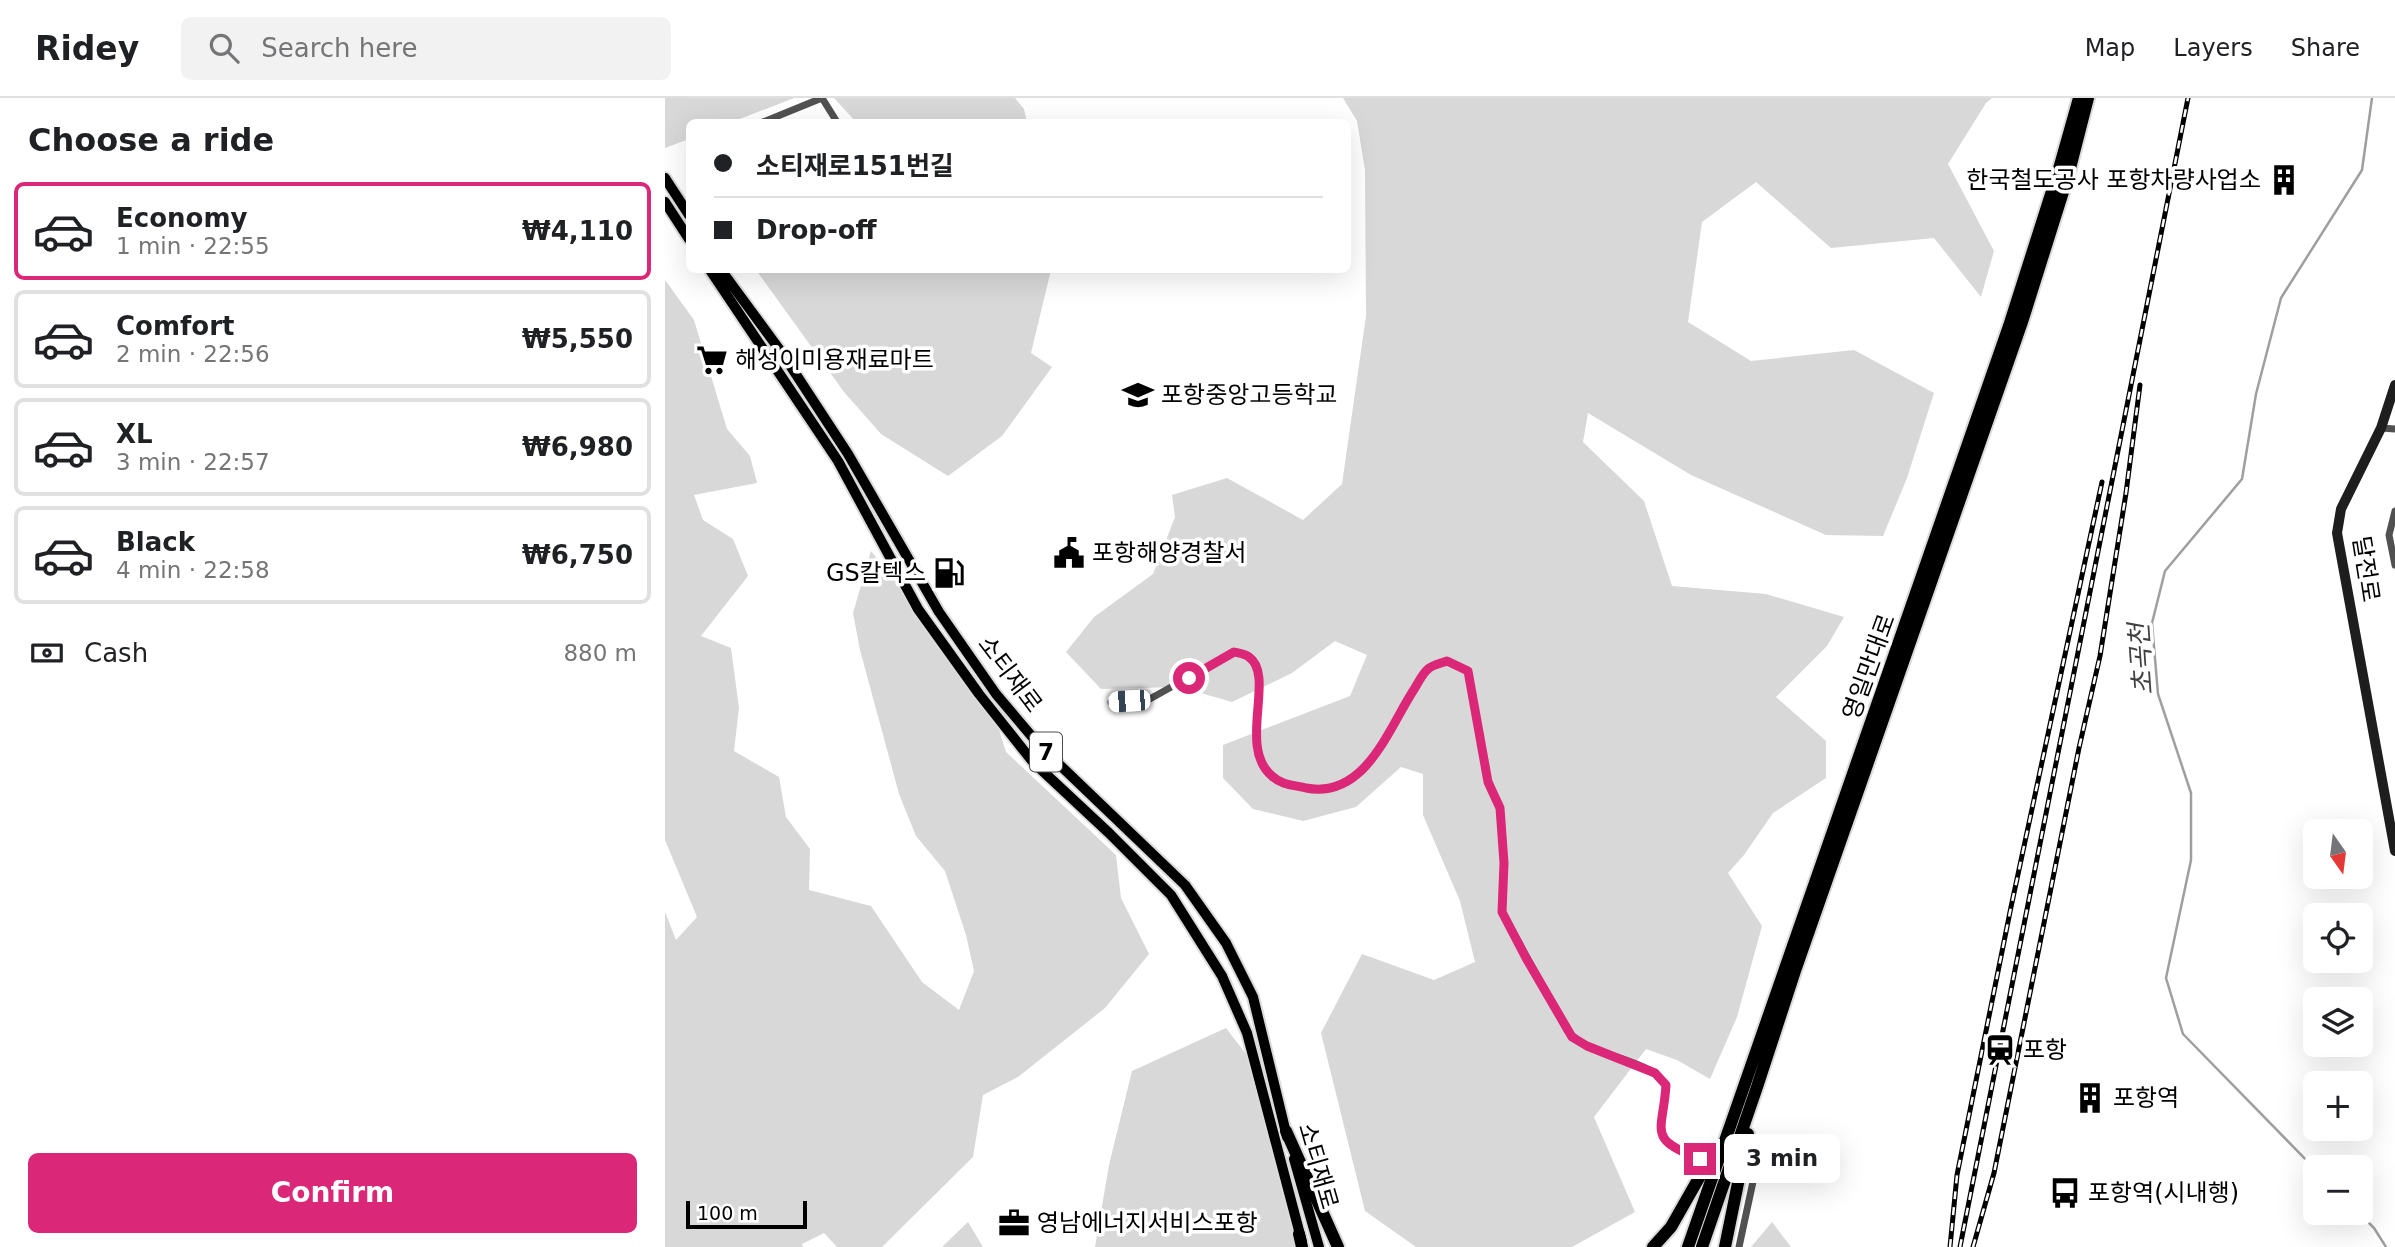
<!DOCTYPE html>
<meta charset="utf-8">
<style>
body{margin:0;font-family:"DejaVu Sans","Noto Sans KR",sans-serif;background:#f2f2f2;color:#202124;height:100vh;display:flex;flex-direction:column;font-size:26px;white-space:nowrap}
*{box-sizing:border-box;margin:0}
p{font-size:23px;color:#757577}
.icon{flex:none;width:38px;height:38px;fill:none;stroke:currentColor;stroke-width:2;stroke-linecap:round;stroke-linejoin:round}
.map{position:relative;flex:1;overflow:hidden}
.sheet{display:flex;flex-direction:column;background:#fff;width:665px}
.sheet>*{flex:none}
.top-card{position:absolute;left:21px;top:21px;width:665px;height:154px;border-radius:10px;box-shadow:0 7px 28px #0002;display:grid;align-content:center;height:154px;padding:0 28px;background:#fff}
.needle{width:46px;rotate:166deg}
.fabs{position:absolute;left:1638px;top:721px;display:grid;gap:14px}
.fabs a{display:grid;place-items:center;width:70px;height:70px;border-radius:10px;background:#fff;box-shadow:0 7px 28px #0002;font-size:35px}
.scale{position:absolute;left:21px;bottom:18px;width:121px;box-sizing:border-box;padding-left:7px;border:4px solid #000;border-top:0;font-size:19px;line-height:24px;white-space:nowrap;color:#000;-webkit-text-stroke:5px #fff;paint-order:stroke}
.end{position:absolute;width:32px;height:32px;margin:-16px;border:9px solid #db2777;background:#fff;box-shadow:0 0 0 4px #fff}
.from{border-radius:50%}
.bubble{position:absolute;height:49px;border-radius:10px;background:#fff;box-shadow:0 7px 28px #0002;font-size:23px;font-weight:600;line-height:49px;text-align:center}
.car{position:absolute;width:21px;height:42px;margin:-21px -10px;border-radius:9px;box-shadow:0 0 5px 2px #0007;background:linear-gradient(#fff 24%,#345 0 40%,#fff 0 76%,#345 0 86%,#fff 0)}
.top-card b{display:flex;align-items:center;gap:24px;height:66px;font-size:26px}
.top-card b+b{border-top:2px solid #e0e0e0}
.top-card i{width:18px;height:18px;background:#202124}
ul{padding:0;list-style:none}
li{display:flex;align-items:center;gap:21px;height:98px;margin:0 14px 10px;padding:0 14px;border:4px solid #e0e0e0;border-radius:10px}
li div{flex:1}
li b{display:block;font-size:26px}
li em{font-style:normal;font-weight:600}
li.on{border-color:#db2777}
li>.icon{width:63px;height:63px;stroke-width:1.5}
h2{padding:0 28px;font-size:32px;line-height:84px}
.pay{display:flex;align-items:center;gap:18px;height:77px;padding:0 28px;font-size:26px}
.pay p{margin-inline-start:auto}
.primary-button{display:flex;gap:14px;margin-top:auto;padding:14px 28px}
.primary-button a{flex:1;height:80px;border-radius:10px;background:#db2777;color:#fff;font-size:28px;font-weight:600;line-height:80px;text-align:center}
header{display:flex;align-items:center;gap:42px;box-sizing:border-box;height:98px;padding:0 35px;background:#fff;border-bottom:2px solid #e0e0e0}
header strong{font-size:33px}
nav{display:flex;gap:38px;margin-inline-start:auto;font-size:24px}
.search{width:490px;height:63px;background:#f2f2f2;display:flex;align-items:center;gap:18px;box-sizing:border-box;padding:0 24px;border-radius:10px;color:#757577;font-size:26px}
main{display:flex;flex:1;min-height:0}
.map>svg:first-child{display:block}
.green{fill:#d8d8d8}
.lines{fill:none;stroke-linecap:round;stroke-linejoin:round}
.stream{stroke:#9f9f9f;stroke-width:2.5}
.primary-casing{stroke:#dbdbdb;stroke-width:14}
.highway-casing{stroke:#dbdbdb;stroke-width:16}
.street{stroke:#515151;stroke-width:7}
.secondary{stroke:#1e1e1e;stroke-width:10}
.primary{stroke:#000;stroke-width:10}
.highway{stroke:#000;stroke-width:12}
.rail-casing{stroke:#000;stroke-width:5}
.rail{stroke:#fff;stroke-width:2.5;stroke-dasharray:8;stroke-linecap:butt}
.route{stroke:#db2777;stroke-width:9}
.labels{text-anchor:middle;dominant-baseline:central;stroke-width:7;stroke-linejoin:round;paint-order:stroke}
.shield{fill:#fff;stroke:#4c4c4c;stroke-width:2}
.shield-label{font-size:23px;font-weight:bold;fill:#000}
.poi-label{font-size:24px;fill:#000;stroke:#fff;text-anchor:start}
.street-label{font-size:24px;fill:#000;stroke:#fff}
.water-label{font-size:26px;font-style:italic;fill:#404040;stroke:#fff}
</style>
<header>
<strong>Ridey</strong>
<div class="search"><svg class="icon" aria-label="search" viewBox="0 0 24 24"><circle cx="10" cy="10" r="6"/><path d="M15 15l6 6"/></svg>Search here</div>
<nav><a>Map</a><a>Layers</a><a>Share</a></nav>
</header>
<main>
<section class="sheet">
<h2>Choose a ride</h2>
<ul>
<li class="on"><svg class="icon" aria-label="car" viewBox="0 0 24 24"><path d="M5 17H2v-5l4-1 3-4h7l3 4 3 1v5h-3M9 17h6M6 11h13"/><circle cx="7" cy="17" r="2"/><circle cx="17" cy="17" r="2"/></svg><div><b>Economy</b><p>1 min · 22:55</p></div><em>₩4,110</em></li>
<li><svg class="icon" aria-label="car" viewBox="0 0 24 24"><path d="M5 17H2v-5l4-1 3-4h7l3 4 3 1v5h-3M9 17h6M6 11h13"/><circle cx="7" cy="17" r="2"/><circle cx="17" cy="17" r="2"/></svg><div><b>Comfort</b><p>2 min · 22:56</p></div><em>₩5,550</em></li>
<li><svg class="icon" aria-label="car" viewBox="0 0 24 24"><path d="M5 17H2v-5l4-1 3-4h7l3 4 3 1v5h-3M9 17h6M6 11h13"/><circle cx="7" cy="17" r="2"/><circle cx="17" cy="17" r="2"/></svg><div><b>XL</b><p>3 min · 22:57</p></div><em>₩6,980</em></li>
<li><svg class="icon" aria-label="car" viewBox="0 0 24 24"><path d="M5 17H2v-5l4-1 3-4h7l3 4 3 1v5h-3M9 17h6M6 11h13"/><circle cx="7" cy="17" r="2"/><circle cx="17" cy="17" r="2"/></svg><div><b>Black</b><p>4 min · 22:58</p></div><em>₩6,750</em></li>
</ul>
<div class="pay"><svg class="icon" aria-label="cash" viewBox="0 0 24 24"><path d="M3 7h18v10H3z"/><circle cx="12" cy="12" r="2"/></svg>Cash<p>880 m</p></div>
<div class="primary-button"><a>Confirm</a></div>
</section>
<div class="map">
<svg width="1730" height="1149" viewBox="0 0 1730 1149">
<rect width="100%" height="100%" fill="#fff"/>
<path class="green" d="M0 0H129L67 24H24V41L0 50Z
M169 0H350L359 11 362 24H191Z
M678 0H1327L1321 5 1283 66 1329 153 1316 199 1269 140 1166 150 1091 84 1037 124 1023 224 1086 263 1189 252 1269 295 1242 380 1218 438 1161 437 1026 377 923 315 918 344 979 403 1007 488 1101 496 1179 519 1162 548 1111 599 1161 643V680L1108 715 1079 757 1063 775 1097 828 1072 919 1045 981 1012 962 981 951 929 1019 970 1114 907 1149H751L700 1113 656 935 697 856 769 882 810 864 795 803 758 717V676L736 669 691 709 638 723 588 711 558 680V647L685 598 702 557 670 543 627 575 567 604 515 589 436 591 401 554 429 519 488 476 510 419 507 397 562 380 638 422 677 386 701 218 700 72 692 23Z
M91 172H386L366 255 387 269 337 338 283 378 216 336 179 294Z
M0 182 29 222 62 331 85 358 92 385 29 397 38 422 68 441 83 478 36 538 66 550 74 610 69 653 114 679 121 719 145 751 144 792 206 808 257 884 294 912 309 873 301 837 280 773 251 738 234 696 195 552 188 515 206 453 324 600 341 654 451 757 456 800 484 856 440 910 353 979 318 997 308 1059 217 1149H172L159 1135 137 1146 138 1149H0V814L11 842 32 819 0 742Z
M561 930 584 960 636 1149H430L444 1067 467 973Z
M303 1124 318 1149H277Z
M1107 1124 1126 1149H1086Z"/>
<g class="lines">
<path class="stream" d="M1650 1071 1518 936 1501 880 1526 762V695L1493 596 1487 525 1500 473 1577 381 1591 296 1616 200 1697 72 1707 0
M1694 1115 1709 1130 1721 1149"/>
<defs>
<path id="primary" d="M0 80 24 117
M0 104 24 141
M45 172 173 363 253 511 314 596 368 664 444 735 506 797 557 878 582 935 637 1144
M56 172 117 255 183 356 274 514 331 596 375 648 520 787 561 845 588 899 622 1039
M629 1061 654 1149"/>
<path id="highway" d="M621 1033 673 1149
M634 1136 637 1149
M988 1149 1006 1129 1051 1050
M1023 1149 1344 228 1394 71 1414 0
M1037 1149 1092 989 1130 873 1357 224 1403 78 1423 0
M1060 1149 1083 1036"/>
</defs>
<use href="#primary" class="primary-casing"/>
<use href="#highway" class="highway-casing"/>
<path class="street" d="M157 0 172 24
M98 24 157 0
M1716 330 1730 331
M1730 413 1724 437 1730 467
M446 604 483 602 569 554C573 555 581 556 584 559 611 578 573 649 607 678 616 687 629 687 641 690 700 701 723 632 748 593 752 587 757 576 763 571 768 567 777 565 782 563L803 573 823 683 835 710 839 765 837 814 902 932C923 958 963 957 989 975 994 977 998 983 1001 987 998 1035 981 1040 1035 1061
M1074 1149 1089 1079 1079 1075"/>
<path class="secondary" d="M1730 287 1716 330 1676 411 1672 435 1730 753"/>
<use href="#primary" class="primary"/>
<use href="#highway" class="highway"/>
<defs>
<path id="rail" d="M1285 1149 1292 1077 1346 809 1437 384
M1295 1149 1523 0
M1308 1149 1329 1075 1414 650 1435 558 1461 395 1475 287"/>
</defs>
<use href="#rail" class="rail-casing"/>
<use href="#rail" class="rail"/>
</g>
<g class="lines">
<path class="route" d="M524 580 569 554C573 555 581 556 584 559 611 578 572 649 607 678 616 687 629 687 641 690 700 701 723 632 748 593 752 587 757 576 763 571 767 567 777 565 782 563L803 573 823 684 835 710 839 765 837 814 861 860 907 939 922 948 990 975 1001 987C998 1035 981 1040 1035 1061"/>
</g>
<defs>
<symbol id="building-bare" viewBox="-9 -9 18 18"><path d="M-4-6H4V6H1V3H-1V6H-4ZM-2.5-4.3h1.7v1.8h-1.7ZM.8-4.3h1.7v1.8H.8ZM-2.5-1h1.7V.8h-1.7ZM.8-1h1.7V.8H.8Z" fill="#000" stroke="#fff" stroke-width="2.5" paint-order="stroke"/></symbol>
<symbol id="supermarket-bare" viewBox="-9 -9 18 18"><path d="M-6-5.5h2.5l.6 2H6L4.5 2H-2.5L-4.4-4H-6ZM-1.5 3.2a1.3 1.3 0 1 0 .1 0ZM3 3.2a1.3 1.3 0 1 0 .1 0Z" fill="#000" stroke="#fff" stroke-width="2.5" paint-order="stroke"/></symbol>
<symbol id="school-bare" viewBox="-9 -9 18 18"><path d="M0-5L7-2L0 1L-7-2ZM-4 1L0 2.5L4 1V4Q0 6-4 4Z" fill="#000" stroke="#fff" stroke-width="2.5" paint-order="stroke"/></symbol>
<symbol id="civic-bare" viewBox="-9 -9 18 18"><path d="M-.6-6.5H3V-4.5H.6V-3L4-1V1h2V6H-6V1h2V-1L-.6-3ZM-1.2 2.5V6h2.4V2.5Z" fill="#000" stroke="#fff" stroke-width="2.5" paint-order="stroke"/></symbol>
<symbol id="fuel-bare" viewBox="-9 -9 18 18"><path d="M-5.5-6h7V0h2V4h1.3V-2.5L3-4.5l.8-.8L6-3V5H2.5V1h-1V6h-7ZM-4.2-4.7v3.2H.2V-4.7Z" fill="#000" stroke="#fff" stroke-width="2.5" paint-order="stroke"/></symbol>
<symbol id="station-bare" viewBox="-9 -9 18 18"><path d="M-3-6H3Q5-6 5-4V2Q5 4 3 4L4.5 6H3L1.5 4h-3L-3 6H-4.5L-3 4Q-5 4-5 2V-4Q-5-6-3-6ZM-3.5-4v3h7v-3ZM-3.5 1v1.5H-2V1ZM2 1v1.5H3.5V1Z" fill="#000" stroke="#fff" stroke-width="2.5" paint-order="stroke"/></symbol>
<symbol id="bus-bare" viewBox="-9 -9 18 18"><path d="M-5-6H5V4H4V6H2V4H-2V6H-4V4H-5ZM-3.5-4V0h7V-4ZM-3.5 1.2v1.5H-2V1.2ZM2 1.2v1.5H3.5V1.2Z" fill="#000" stroke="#fff" stroke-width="2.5" paint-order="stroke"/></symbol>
<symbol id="office-bare" viewBox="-9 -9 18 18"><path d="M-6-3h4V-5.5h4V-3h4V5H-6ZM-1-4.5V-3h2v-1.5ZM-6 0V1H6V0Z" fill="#000" stroke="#fff" stroke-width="2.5" paint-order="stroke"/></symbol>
</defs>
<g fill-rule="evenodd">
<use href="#building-bare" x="1597" y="60" width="44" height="44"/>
<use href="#supermarket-bare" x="25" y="240" width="44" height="44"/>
<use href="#school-bare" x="451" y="275" width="44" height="44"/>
<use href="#civic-bare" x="382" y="433" width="44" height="44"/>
<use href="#fuel-bare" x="262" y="453" width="44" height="44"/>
<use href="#station-bare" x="1313" y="930" width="44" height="44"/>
<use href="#building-bare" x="1403" y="978" width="44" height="44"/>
<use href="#bus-bare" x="1378" y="1073" width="44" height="44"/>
<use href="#office-bare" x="327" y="1103" width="44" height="44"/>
</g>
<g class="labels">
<rect class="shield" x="365" y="634.5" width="32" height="39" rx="5"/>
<g class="shield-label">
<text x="381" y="654">7</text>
</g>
<g class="poi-label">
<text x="1596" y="82" text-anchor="end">한국철도공사 포항차량사업소</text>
<text x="70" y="262">해성이미용재료마트</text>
<text x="496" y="297">포항중앙고등학교</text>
<text x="427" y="455">포항해양경찰서</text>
<text x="261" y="475" text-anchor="end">GS칼텍스</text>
<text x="1358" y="952">포항</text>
<text x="1448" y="1000">포항역</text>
<text x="1423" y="1095">포항역(시내행)</text>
<text x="372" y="1125">영남에너지서비스포항</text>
</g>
<g class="street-label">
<text transform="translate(1701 471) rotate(81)">달전로</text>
<text transform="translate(1204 569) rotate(-70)">영일만대로</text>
<text transform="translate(345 576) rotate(53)">소티재로</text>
<text transform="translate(653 1068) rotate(74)">소티재로</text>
</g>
<g class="water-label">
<text transform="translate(1476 561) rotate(-94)">초곡천</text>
</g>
</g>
</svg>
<div class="fabs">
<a><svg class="needle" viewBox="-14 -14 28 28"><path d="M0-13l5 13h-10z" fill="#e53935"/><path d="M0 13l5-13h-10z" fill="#757577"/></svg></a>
<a><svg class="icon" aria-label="locate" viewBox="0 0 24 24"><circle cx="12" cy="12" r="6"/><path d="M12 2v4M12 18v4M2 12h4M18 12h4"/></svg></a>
<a><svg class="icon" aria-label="layers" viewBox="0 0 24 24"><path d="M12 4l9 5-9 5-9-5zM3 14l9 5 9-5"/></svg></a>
<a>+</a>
<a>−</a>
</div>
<div class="scale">100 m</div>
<i class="end from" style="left:524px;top:580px"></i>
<i class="end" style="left:1035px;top:1061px"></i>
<div class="bubble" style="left:1059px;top:1036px;width:116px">3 min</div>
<i class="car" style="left:464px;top:603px;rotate:266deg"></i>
<div class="top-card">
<b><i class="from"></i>소티재로151번길</b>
<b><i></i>Drop-off</b>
</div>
</div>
</main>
